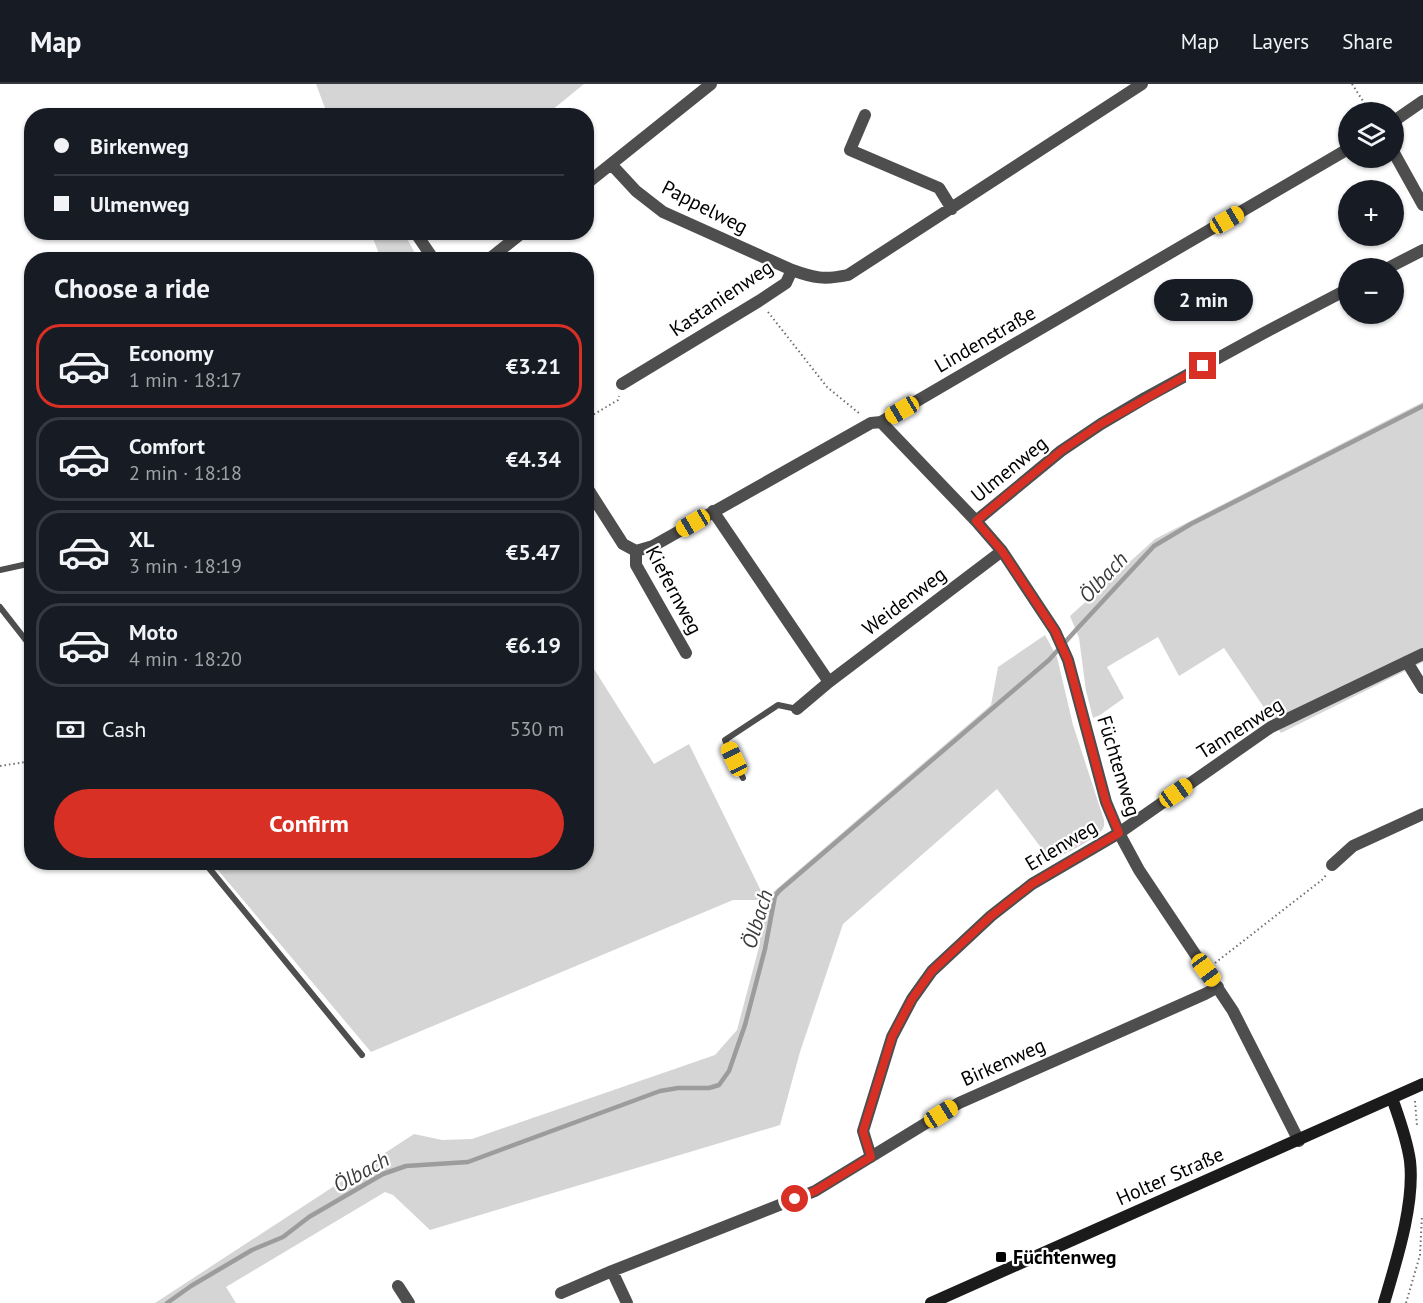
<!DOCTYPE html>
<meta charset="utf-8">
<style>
body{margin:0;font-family:"PT Sans",sans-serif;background:#242831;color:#f1f3f6;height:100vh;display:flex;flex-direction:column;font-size:22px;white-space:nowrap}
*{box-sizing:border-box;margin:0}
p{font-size:20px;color:#9ea1a6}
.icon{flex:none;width:33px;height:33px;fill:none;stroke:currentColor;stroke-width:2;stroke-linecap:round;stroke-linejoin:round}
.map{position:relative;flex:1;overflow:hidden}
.drawer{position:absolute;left:24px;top:168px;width:570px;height:618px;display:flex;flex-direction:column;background:#171b24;border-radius:24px;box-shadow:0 2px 4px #0004}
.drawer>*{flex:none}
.hud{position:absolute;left:24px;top:24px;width:570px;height:132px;border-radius:24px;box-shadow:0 2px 4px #0004;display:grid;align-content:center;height:132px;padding:0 30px;background:#171b24}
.fabs{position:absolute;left:1338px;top:18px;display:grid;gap:12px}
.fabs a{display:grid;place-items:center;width:66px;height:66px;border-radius:50%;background:#171b24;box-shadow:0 2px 4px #0004;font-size:30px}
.end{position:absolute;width:27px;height:27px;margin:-14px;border:8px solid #d93025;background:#fff;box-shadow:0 0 0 3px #fff}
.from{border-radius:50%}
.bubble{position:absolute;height:42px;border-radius:21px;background:#171b24;box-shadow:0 2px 4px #0004;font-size:20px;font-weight:600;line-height:42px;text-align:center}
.car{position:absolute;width:18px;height:36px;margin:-18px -9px;border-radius:8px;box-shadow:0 0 4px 2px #0007;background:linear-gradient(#f5c518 24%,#345 0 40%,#f5c518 0 76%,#345 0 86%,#f5c518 0)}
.hud b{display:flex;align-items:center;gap:21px;height:57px;font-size:22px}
.hud b+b{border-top:2px solid #363941}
.hud i{width:15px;height:15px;background:#f1f3f6}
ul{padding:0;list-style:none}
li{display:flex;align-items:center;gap:18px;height:84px;margin:0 12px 9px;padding:0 18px;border:3px solid #363941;border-radius:24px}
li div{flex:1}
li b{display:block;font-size:22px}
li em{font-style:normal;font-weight:600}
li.active{border-color:#d93025}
li>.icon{width:54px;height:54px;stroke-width:1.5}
h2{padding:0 30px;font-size:27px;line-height:72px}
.pay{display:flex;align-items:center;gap:15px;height:66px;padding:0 30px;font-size:22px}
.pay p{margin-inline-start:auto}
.cta{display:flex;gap:12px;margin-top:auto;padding:12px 30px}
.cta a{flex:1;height:69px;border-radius:36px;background:#d93025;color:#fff;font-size:24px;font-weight:600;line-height:69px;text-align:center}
header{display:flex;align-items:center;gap:36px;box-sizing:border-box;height:84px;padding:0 30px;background:#171b24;border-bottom:2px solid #363941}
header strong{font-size:28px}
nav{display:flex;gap:33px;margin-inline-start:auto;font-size:21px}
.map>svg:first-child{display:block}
.green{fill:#d5d5d5}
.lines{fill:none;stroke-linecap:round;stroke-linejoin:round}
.stream{stroke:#9c9c9c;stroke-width:4.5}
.path{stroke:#707070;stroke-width:2;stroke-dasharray:1.5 3;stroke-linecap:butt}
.lane{stroke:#4e4e4e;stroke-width:6}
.street{stroke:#4e4e4e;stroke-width:12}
.secondary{stroke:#1b1b1b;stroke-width:12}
.route{stroke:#d93025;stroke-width:8}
.poi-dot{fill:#000;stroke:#fff;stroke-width:2}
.labels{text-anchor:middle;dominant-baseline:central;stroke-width:4.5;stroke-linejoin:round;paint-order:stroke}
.street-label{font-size:20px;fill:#000;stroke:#fff}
.poi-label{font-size:20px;font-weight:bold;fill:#000;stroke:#fff;text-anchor:start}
.water-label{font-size:21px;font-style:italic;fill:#3d3d3d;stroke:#fff}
</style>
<header>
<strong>Map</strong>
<nav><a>Map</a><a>Layers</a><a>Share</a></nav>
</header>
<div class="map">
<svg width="1423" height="1219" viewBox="0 0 1423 1219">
<rect width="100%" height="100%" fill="#fff"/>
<path class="green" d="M316 0H584L546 31 328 32Z
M371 149H404L418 175H381Z
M1423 318V578L1281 649 1224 564 1179 592 1158 553 1107 583 1124 614 1100 631 1093 634 1086 607 1079 554 1070 532 1155 455Z
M1045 551 1057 573 1073 641 1104 736C1104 740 1105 742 1102 746 1096 755 1062 771 1051 777L997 705 843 840 800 968 780 1041 430 1146 393 1111 385 1108 226 1203 236 1219H155L414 1050 442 1056 472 1055 715 971 737 946 759 863 765 816H733L371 968 212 779 586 778 587 574 654 680 689 660 765 815 991 621 998 583Z"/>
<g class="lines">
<path class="stream" d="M167 1219 191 1202 252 1166 283 1153 309 1133 383 1090 406 1082 468 1078 660 1007 678 1004H709L719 1001 729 987 745 941 765 865 775 812 779 807 1049 576 1076 546 1154 462 1191 440 1423 322"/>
<path class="path" d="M1352 0 1370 28
M768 228 827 303 860 330
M586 335 618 316 619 312
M0 682 32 677
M1215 879 1323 795 1326 791
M1415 1017 1417 1042
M1406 1219 1420 1171 1422 1131"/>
<path class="lane" d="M0 486 32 479
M0 523 32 564
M743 694 725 656 778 621 797 625
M204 778 362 971"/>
<path class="street" d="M865 31 850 66 939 104 952 125
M1394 37 1423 17
M1394 69 1423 121
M611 80 636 107 663 128 792 186C814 194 824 196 848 191L1142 0
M586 100 711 0
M415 148 434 176
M488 176 523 148
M1388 184 1423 166
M622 300 759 217 786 199 792 186
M881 338 976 437 1002 467 1055 547 1068 576 1106 718 1119 749 1139 786 1233 927 1299 1057
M586 402 623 460 636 467
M713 427 829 598
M976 437 1061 367 1101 340 1145 314 1262 250 1348 205
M636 467 653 462 871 339 881 338 1348 65
M636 467V481L686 569
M1407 578 1423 604
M797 625 829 598 1002 467
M1332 781 1353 762 1423 730
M871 1073 863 1047 892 953 912 915 932 887 991 832 1032 800 1119 749 1271 643 1423 570
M612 1187 627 1219
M398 1202 409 1219
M561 1209 612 1187 815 1107 959 1019 1205 910 1218 903"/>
<path class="secondary" d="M931 1219 1423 1000
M1384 1219C1396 1178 1415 1120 1410 1077 1407 1055 1399 1034 1392 1014"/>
</g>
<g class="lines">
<path class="route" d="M795 1115 815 1107 871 1073 863 1047 892 953 912 915 932 887 991 832 1032 800 1119 749 1106 718 1068 576 1055 547 1002 467 976 437 1061 367 1101 340 1203 282"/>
</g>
<rect class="poi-dot" x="995" y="1167" width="12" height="12" rx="3"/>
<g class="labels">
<g class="street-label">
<text transform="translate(705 123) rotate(27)">Pappelweg</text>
<text transform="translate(721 214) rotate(-34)">Kastanienweg</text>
<text transform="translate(985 255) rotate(-30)">Lindenstraße</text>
<text transform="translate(1009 385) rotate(-39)">Ulmenweg</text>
<text transform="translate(674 506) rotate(62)">Kiefernweg</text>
<text transform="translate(904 517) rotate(-37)">Weidenweg</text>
<text transform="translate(1240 644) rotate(-32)">Tannenweg</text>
<text transform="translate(1119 682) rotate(73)">Füchtenweg</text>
<text transform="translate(1061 761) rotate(-31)">Erlenweg</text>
<text transform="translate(1003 978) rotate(-24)">Birkenweg</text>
<text transform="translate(1170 1092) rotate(-24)">Holter Straße</text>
</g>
<g class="poi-label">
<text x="1013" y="1173">Füchtenweg</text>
</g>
<g class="water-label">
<text transform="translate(1103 493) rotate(-47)">Ölbach</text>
<text transform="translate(757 835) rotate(-73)">Ölbach</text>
<text transform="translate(361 1088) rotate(-29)">Ölbach</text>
</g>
</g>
</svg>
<div class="fabs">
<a><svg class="icon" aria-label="layers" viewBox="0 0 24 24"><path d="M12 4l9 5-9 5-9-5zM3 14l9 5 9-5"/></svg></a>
<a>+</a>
<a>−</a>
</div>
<i class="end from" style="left:795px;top:1115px"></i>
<i class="end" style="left:1203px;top:282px"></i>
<div class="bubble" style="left:1154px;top:195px;width:99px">2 min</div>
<i class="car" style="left:1227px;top:136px;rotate:60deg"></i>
<i class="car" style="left:902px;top:326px;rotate:240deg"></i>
<i class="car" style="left:693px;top:439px;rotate:240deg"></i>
<i class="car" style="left:734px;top:675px;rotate:335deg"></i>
<i class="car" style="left:1176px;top:709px;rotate:55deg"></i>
<i class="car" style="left:1206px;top:886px;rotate:144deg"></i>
<i class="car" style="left:941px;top:1030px;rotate:58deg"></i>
<div class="hud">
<b><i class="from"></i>Birkenweg</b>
<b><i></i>Ulmenweg</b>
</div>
<section class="drawer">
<h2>Choose a ride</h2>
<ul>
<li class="active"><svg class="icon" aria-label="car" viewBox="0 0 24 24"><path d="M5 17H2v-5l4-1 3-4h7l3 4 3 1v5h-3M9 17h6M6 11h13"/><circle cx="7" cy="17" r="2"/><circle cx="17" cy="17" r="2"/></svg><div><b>Economy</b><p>1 min · 18:17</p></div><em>€3.21</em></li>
<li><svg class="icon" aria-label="car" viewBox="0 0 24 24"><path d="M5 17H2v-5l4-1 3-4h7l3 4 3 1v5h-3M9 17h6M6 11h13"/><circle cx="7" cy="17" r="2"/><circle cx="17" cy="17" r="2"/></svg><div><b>Comfort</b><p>2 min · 18:18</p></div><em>€4.34</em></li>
<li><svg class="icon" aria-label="car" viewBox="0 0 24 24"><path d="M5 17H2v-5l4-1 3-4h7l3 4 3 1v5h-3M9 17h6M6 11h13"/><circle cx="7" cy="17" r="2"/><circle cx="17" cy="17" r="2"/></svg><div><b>XL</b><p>3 min · 18:19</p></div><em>€5.47</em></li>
<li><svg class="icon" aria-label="car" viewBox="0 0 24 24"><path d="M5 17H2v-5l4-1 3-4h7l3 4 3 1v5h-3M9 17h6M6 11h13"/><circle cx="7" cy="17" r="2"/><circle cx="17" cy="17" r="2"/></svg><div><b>Moto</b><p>4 min · 18:20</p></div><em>€6.19</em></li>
</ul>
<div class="pay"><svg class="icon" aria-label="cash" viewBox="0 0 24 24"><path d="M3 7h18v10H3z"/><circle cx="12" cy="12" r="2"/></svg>Cash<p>530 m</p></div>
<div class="cta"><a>Confirm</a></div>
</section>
</div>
